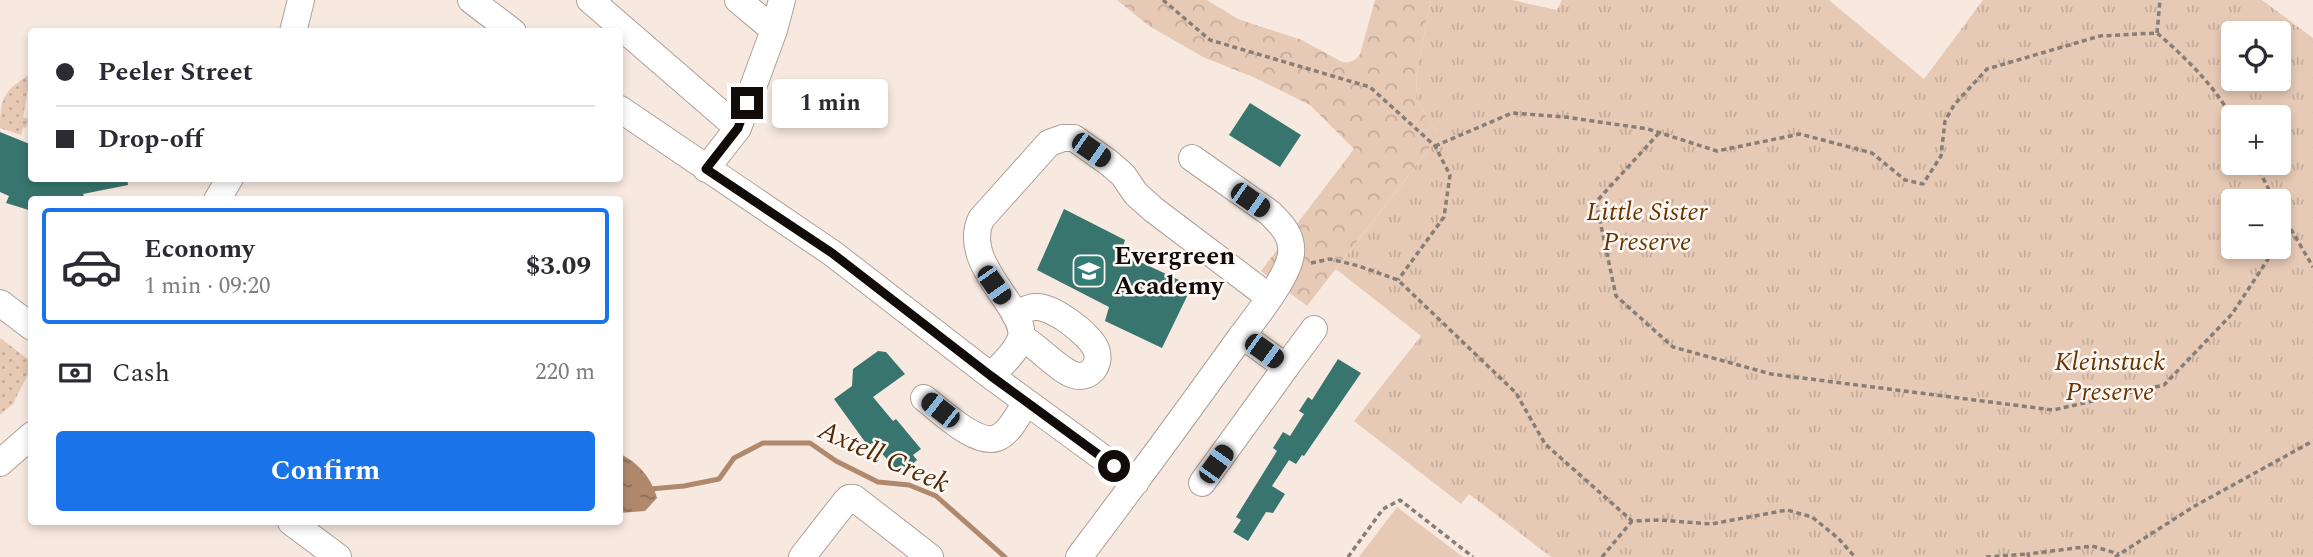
<!DOCTYPE html>
<meta charset="utf-8">
<style>
body{margin:0;font-family:Spectral,serif;background:#f2f2f3;color:#2b2b33;height:100vh;display:flex;flex-direction:column;font-size:26px;white-space:nowrap}
*{box-sizing:border-box;margin:0}
p{font-size:23px;color:#7c7c81}
.icon{flex:none;width:38px;height:38px;fill:none;stroke:currentColor;stroke-width:2;stroke-linecap:round;stroke-linejoin:round}
.map{position:relative;flex:1;overflow:hidden}
.details{position:absolute;left:28px;top:196px;width:595px;height:329px;display:flex;flex-direction:column;background:#fff;border-radius:7px;box-shadow:0 4px 10px #0003}
.details>*{flex:none}
.banner{position:absolute;left:28px;top:28px;width:595px;height:154px;border-radius:7px;box-shadow:0 4px 10px #0003;display:grid;align-content:center;height:154px;padding:0 28px;background:#fff}
.fabs{position:absolute;left:2221px;top:21px;display:grid;gap:14px}
.fabs a{display:grid;place-items:center;width:70px;height:70px;border-radius:7px;background:#fff;box-shadow:0 4px 10px #0003;font-size:35px}
.end{position:absolute;width:32px;height:32px;margin:-16px;border:9px solid #110c09;background:#fff;box-shadow:0 0 0 4px #fff}
.from{border-radius:50%}
.bubble{position:absolute;height:49px;border-radius:7px;background:#fff;box-shadow:0 4px 10px #0003;font-size:23px;font-weight:700;line-height:49px;text-align:center}
.car{position:absolute;width:21px;height:42px;margin:-21px -10px;border-radius:9px;box-shadow:0 0 5px 2px #0007;background:linear-gradient(#222 24%,#8ab4d8 0 40%,#222 0 76%,#8ab4d8 0 86%,#222 0)}
.banner b{display:flex;align-items:center;gap:24px;height:66px;font-size:26px}
.banner b+b{border-top:2px solid #e1e1e2}
.banner i{width:18px;height:18px;background:#2b2b33}
ul{padding:12px 0 0;list-style:none}
li{display:flex;align-items:center;gap:21px;height:116px;margin:0 14px 10px;padding:0 14px;border:4px solid #e1e1e2;border-radius:7px}
li div{flex:1}
li b{display:block;font-size:26px}
li em{font-style:normal;font-weight:700}
li.current{border-color:#1a73e8}
li>.icon{width:63px;height:63px;stroke-width:1.5}
.pay{display:flex;align-items:center;gap:18px;height:77px;padding:0 28px;font-size:26px}
.pay p{margin-inline-start:auto}
.action{display:flex;gap:14px;margin-top:auto;padding:14px 28px}
.action a{flex:1;height:80px;border-radius:7px;background:#1a73e8;color:#fff;font-size:28px;font-weight:700;line-height:80px;text-align:center}
.map>svg:first-child{display:block}
.grass{fill:url(#grass-dots)}
.forest{fill:url(#forest-crowns)}
.park{fill:url(#park-tufts);fill-rule:evenodd}
.garden{fill:#e7cab6}
.water{fill:url(#water-ripples)}
.lines{fill:none;stroke-linecap:round;stroke-linejoin:round}
.stream{stroke:#b0886b;stroke-width:5}
.building{fill:#38756e}
.minor-casing{stroke:#ada097;stroke-width:28}
.path{stroke:#887e77;stroke-width:3.5;stroke-dasharray:5 3.5;stroke-linecap:butt}
.minor{stroke:#fff;stroke-width:26}
.route{stroke:#110c09;stroke-width:9}
.labels{text-anchor:middle;dominant-baseline:central;stroke-width:5;stroke-linejoin:round;paint-order:stroke}
.park-label{font-size:26px;font-style:italic;fill:#693501;stroke:#fef8f5}
.poi-label{font-size:26px;font-weight:bold;fill:#110c09;stroke:#fef8f5;text-anchor:start}
.water-label{font-size:28px;font-style:italic;fill:#522a06;stroke:#fef8f5}
</style>
<div class="map">
<svg width="2313" height="557" viewBox="0 0 2313 557">
<defs>
<pattern id="grass-dots" width="8" height="8" patternUnits="userSpaceOnUse" patternTransform="scale(1.75)"><rect width="8" height="8" fill="#e7cab6"/><path d="M2 2h.1M6 6h.1" fill="none" stroke="#c5ac9b" stroke-width="1.8" stroke-linecap="round"/></pattern>
<pattern id="forest-crowns" width="20" height="18" patternUnits="userSpaceOnUse" patternTransform="scale(1.75)"><rect width="20" height="18" fill="#e7cab6"/><path d="M2 6a3 3 0 1 1 6 0M12 15a3 3 0 1 1 6 0" fill="none" stroke="#c5ac9b"/></pattern>
<pattern id="park-tufts" width="24" height="20" patternUnits="userSpaceOnUse" patternTransform="scale(1.75)"><rect width="24" height="20" fill="#e7cab6"/><path d="M3 7l-1-3M5 7V3M7 7l1-3M15 17l-1-3M17 17v-4M19 17l1-3" fill="none" stroke="#c5ac9b"/></pattern>
<pattern id="water-ripples" width="26" height="14" patternUnits="userSpaceOnUse" patternTransform="scale(1.75)"><rect width="26" height="14" fill="#b0886b"/><path d="M2 4q2-2 4 0t4 0M15 11q2-2 4 0t4 0" fill="none" stroke="#8e6e56"/></pattern>
</defs>
<rect width="100%" height="100%" fill="#f8e9e0"/>
<path class="grass" d="M31 73 23 117 29 119 26 128 23 127 21 135 0 128C0 95 5 91 31 73Z
M0 338 32 362 31 368 13 404 0 415Z"/>
<path class="forest" d="M1117 0H1207L1238 19 1302 40 1342 62C1351 63 1355 61 1360 54L1375 0H1431L1417 71 1416 100 1439 136 1307 306 1261 271 1354 149 1310 105 1253 77 1203 57 1149 26Z"/>
<path class="park" d="M1431 0H1512L1557 10 1562 0H1829L1924 79 1983 0H2262L2313 38V557H1551L1469 494 1461 504 1354 421 1421 336 1336 269 1439 136 1416 100 1417 71ZM2233 33H2278V79H2233ZM2278 117V163H2233V117ZM2233 201H2278V247H2233Z"/>
<path class="garden" d="M1397 507 1463 557H1359Z"/>
<path class="water" d="M620 454C638 462 652 479 657 498L645 511 620 513Z"/>
<g class="lines">
<path class="stream" d="M650 489 684 486 719 479 734 458 763 443H810L836 461 878 482 909 485 936 496 1005 557"/>
</g>
<path class="building" d="M1250 103 1301 135 1280 167 1229 135Z
M0 132 32 145V178H127L128 185 83 194 86 200H32V211L6 203 9 196 0 192Z
M1064 209 1125 240 1121 253 1192 286 1162 348 1105 321 1109 307 1037 270Z
M878 351 886 352 905 374 873 397 893 421 896 419 921 449 913 455 917 460 901 474 872 443 868 446 834 399 852 386 853 369Z
M1338 359 1361 373 1304 456 1302 455 1296 464 1289 460 1272 486 1285 494 1273 513 1266 512 1248 541 1233 532 1241 520 1236 517 1277 451 1273 448 1283 432 1290 436 1304 414 1299 411 1308 397 1312 400Z"/>
<g class="lines">
<defs>
<path id="minor" d="M471 0 513 32
M590 0 738 128
M774 30 782 0
M293 32 301 0
M620 109 832 253 991 376 1136 482
M706 169 738 128 774 30 738 0
M217 200 230 178
M0 303 32 327
M1015 315C1022 312 1028 307 1035 307 1052 305 1089 334 1096 349 1102 364 1090 380 1074 375 1058 370 1038 346 1021 337
M1286 367 1314 329
M991 376C1001 365 1017 352 1021 337 1027 308 960 264 981 219L1049 143 1063 138H1074L1108 162 1123 175 1136 194 1154 210 1269 297
M924 398C941 411 978 448 999 437 1011 431 1019 413 1026 402
M0 463 32 435
M1202 483 1286 367 1242 335
M291 522 338 557
M802 557 845 502 849 498H854L930 557
M1079 557C1132 487 1184 416 1235 345 1250 324 1288 279 1291 254 1293 236 1282 225 1270 213L1192 158"/>
</defs>
<use href="#minor" class="minor-casing"/>
<path class="path" d="M1163 0 1210 40 1370 87 1435 146 1450 175 1444 217 1398 280
M2157 33 2160 0
M1659 133 1596 202 1616 296 1673 347 1771 374 2053 410 2164 385 2232 314 2276 247
M1435 146 1512 113 1565 117 1648 129 1717 151 1800 134 1872 153 1905 180 1923 184 1941 156 1945 121 1954 105 1987 69 2100 36 2157 33C2185 57 2216 87 2233 120
M2255 163 2275 201
M2278 207 2313 267
M2278 243 2289 227
M1311 263 1330 259 1359 266 1398 280 1516 393 1545 444 1632 521 1660 520 1711 524 1787 510 1812 517 1838 538 1855 557
M1348 557 1383 509 1400 500 1473 557
M1602 557 1632 521
M1986 557 2028 554
M2029 557 2028 554 2092 546 2119 554
M2115 557 2193 507 2313 441"/>
<use href="#minor" class="minor"/>
</g>
<g class="lines">
<path class="route" d="M747 103 738 128 706 169 832 253 991 376 1114 466"/>
</g>
<defs>
<symbol id="school-square" viewBox="-11 -11 22 22"><rect x="-9" y="-9" width="18" height="18" rx="4" fill="#357c74" stroke="#fef8f5"/><path d="M0-5L7-2L0 1L-7-2ZM-4 1L0 2.5L4 1V4Q0 6-4 4Z" fill="#fff"/></symbol>
</defs>
<g fill-rule="evenodd">
<use href="#school-square" x="1070" y="252" width="38" height="38"/>
</g>
<g class="labels">
<g class="park-label">
<text x="1647" y="212">Little Sister<tspan x="1647" dy="30">Preserve</tspan></text>
<text x="2110" y="362">Kleinstuck<tspan x="2110" dy="30">Preserve</tspan></text>
</g>
<g class="poi-label">
<text x="1114" y="256">Evergreen<tspan x="1114" dy="30">Academy</tspan></text>
</g>
<g class="water-label">
<text transform="translate(884 457) rotate(24)">Axtell Creek</text>
</g>
</g>
</svg>
<div class="fabs">
<a><svg class="icon" aria-label="locate" viewBox="0 0 24 24"><circle cx="12" cy="12" r="6"/><path d="M12 2v4M12 18v4M2 12h4M18 12h4"/></svg></a>
<a>+</a>
<a>−</a>
</div>
<i class="end from" style="left:1114px;top:466px"></i>
<i class="end" style="left:747px;top:103px"></i>
<div class="bubble" style="left:772px;top:79px;width:116px">1 min</div>
<i class="car" style="left:1091px;top:150px;rotate:125deg"></i>
<i class="car" style="left:1250px;top:200px;rotate:125deg"></i>
<i class="car" style="left:994px;top:285px;rotate:145deg"></i>
<i class="car" style="left:1264px;top:351px;rotate:126deg"></i>
<i class="car" style="left:940px;top:410px;rotate:308deg"></i>
<i class="car" style="left:1216px;top:464px;rotate:36deg"></i>
<div class="banner">
<b><i class="from"></i>Peeler Street</b>
<b><i></i>Drop-off</b>
</div>
<section class="details">
<ul>
<li class="current"><svg class="icon" aria-label="car" viewBox="0 0 24 24"><path d="M5 17H2v-5l4-1 3-4h7l3 4 3 1v5h-3M9 17h6M6 11h13"/><circle cx="7" cy="17" r="2"/><circle cx="17" cy="17" r="2"/></svg><div><b>Economy</b><p>1 min · 09:20</p></div><em>$3.09</em></li>
</ul>
<div class="pay"><svg class="icon" aria-label="cash" viewBox="0 0 24 24"><path d="M3 7h18v10H3z"/><circle cx="12" cy="12" r="2"/></svg>Cash<p>220 m</p></div>
<div class="action"><a>Confirm</a></div>
</section>
</div>
